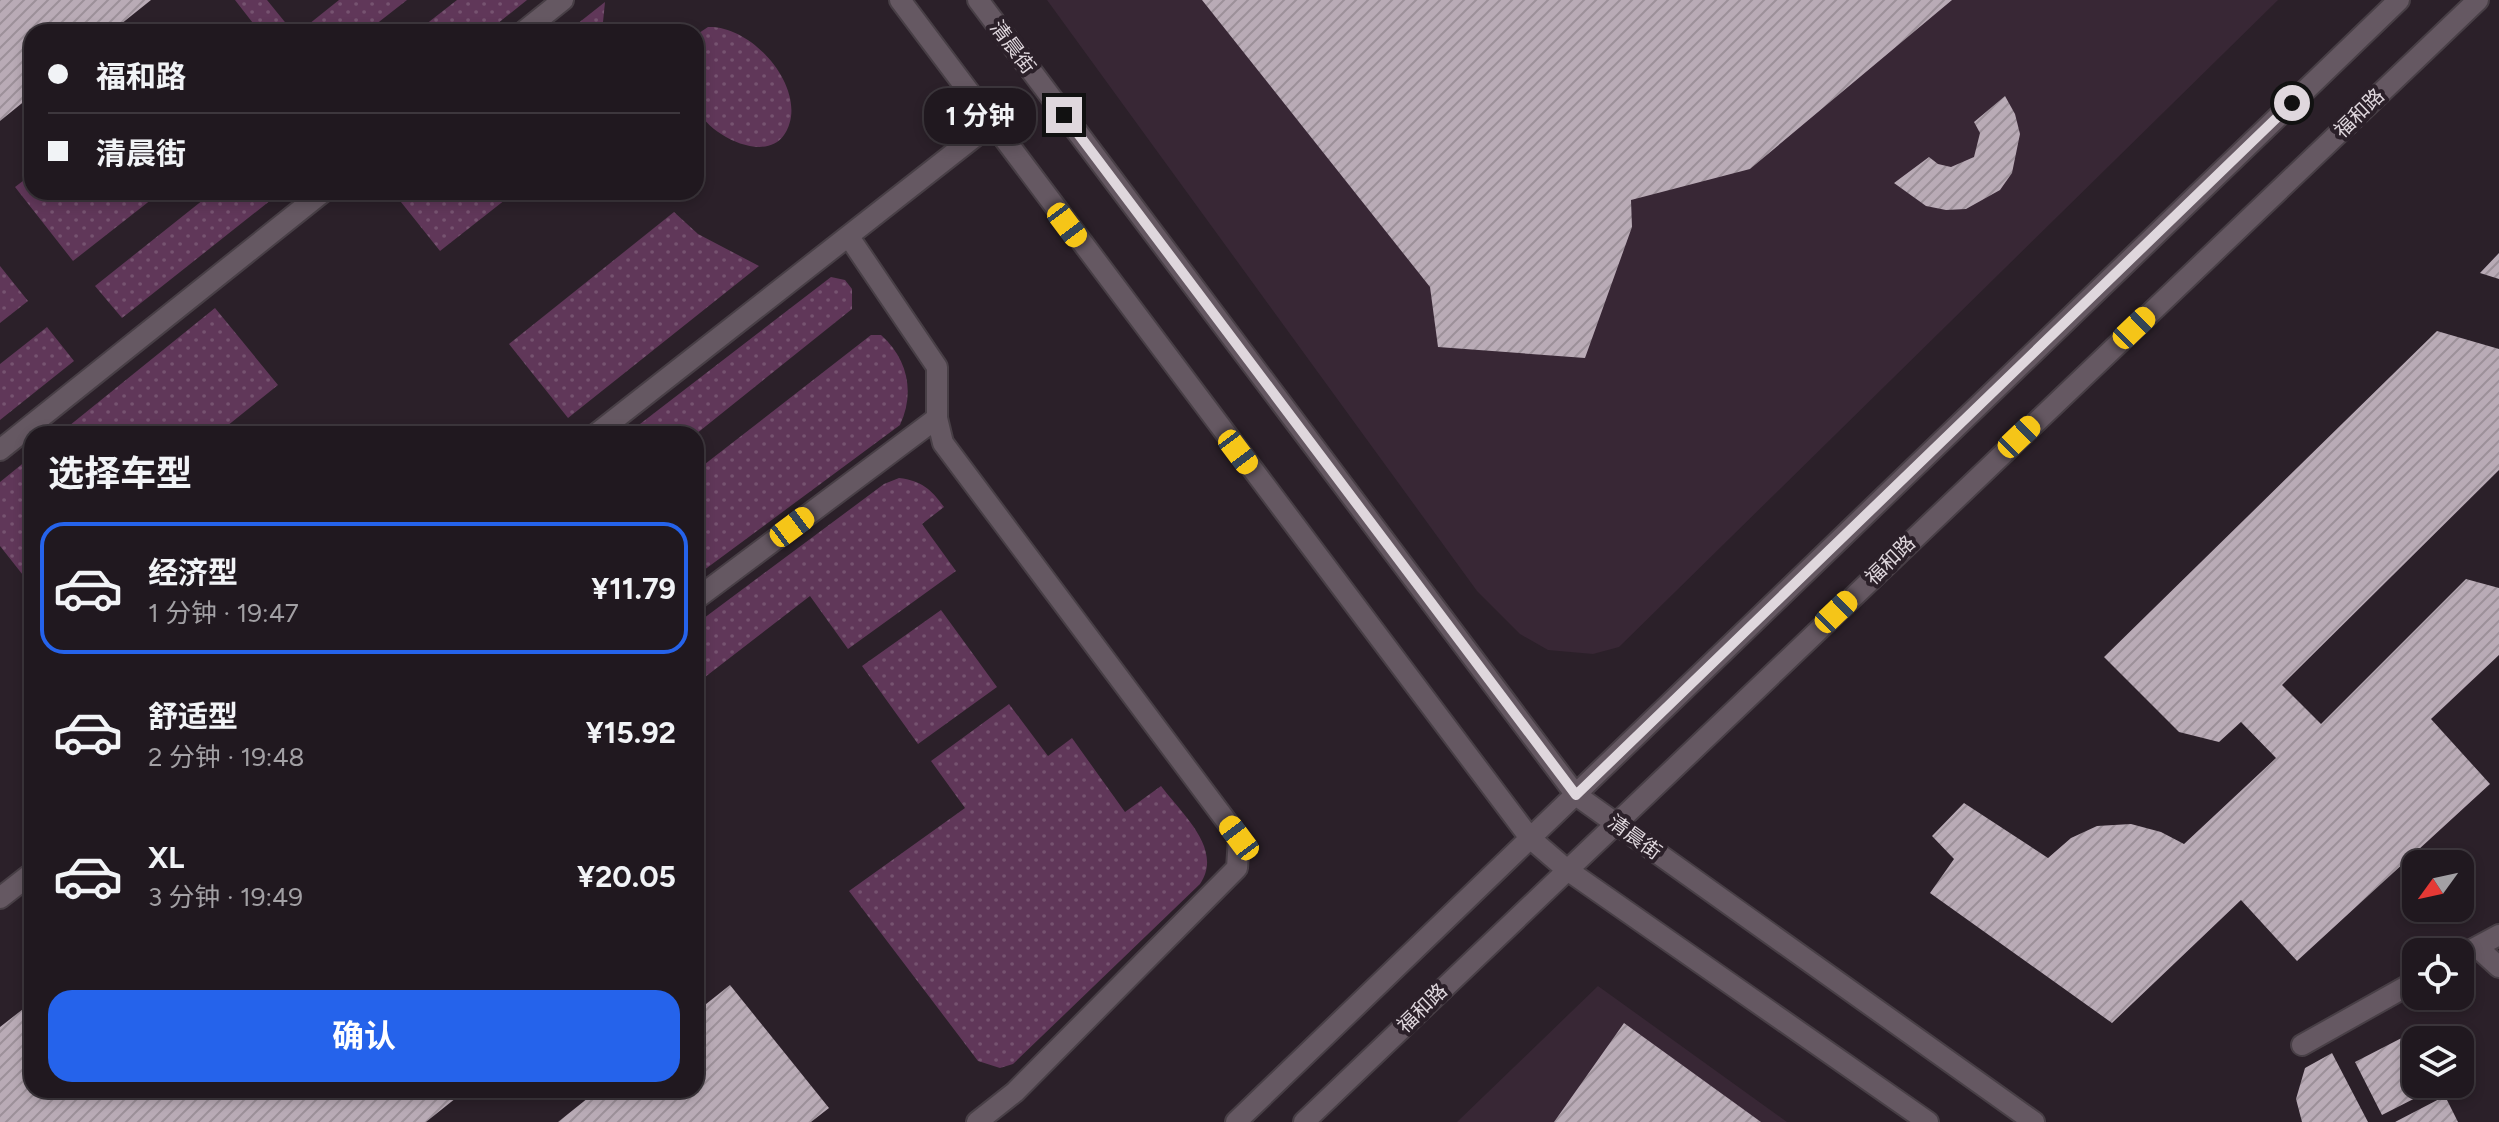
<!DOCTYPE html>
<html lang="zh">
<meta charset="utf-8">
<style>
body{margin:0;font-family:Figtree,"Noto Sans SC",sans-serif;background:#2d252c;color:#f1f3f6;height:100vh;display:flex;flex-direction:column;font-size:30px;white-space:nowrap}
*{box-sizing:border-box;margin:0}
p{font-size:26px;color:#a2a0a4}
.icon{flex:none;width:44px;height:44px;fill:none;stroke:currentColor;stroke-width:2;stroke-linecap:round;stroke-linejoin:round}
.map{position:relative;flex:1;overflow:hidden}
.details{position:absolute;left:24px;top:426px;width:680px;height:672px;display:flex;flex-direction:column;background:#20181f;border-radius:24px;box-shadow:0 4px 12px #0003,0 0 0 2px #3d373d}
.details>*{flex:none}
.hud{position:absolute;left:24px;top:24px;width:680px;height:176px;border-radius:24px;box-shadow:0 4px 12px #0003,0 0 0 2px #3d373d;display:grid;align-content:center;height:176px;padding:0 24px;background:#20181f}
.needle{width:52px;rotate:237deg}
.buttons{position:absolute;left:2402px;top:850px;display:grid;gap:16px}
.buttons a{display:grid;place-items:center;width:72px;height:72px;border-radius:16px;background:#20181f;box-shadow:0 4px 12px #0003,0 0 0 2px #3d373d;font-size:40px}
.end{position:absolute;width:36px;height:36px;margin:-18px;border:10px solid #dfd7dd;background:#111;box-shadow:0 0 0 4px #111}
.from{border-radius:50%}
.bubble{position:absolute;height:56px;border-radius:24px;background:#20181f;box-shadow:0 4px 12px #0003,0 0 0 2px #3d373d;font-size:26px;font-weight:700;line-height:56px;text-align:center}
.car{position:absolute;width:24px;height:48px;margin:-24px -12px;border-radius:10px;box-shadow:0 0 6px 2px #0007;background:linear-gradient(#f5c518 24%,#345 0 40%,#f5c518 0 76%,#345 0 86%,#f5c518 0)}
.hud b{display:flex;align-items:center;gap:28px;height:76px;font-size:30px}
.hud b+b{border-top:2px solid #3d373d}
.hud i{width:20px;height:20px;background:#f1f3f6}
ul{padding:0;list-style:none}
li{display:flex;align-items:center;gap:24px;height:132px;margin:0 16px 12px;padding:0 8px;border:4px solid transparent;border-radius:24px}
li div{flex:1}
li b{display:block;font-size:30px}
li em{font-style:normal;font-weight:700}
li.active{border-color:#2563eb}
li>.icon{width:72px;height:72px;stroke-width:1.5}
h2{padding:0 24px;font-size:36px;line-height:96px}
.button{display:flex;gap:16px;margin-top:auto;padding:16px 24px}
.button a{flex:1;height:92px;border-radius:24px;background:#2563eb;color:#fff;font-size:32px;font-weight:700;line-height:92px;text-align:center}
.map>svg:first-child{display:block}
.built{fill:#382735}
.grass{fill:url(#grass-dots)}
.building{fill:url(#building-hatch)}
.lines{fill:none;stroke-linecap:round;stroke-linejoin:round}
.minor-casing{stroke:#483f46;stroke-width:24}
.tertiary-casing{stroke:#483f46;stroke-width:24}
.minor{stroke:#655862;stroke-width:20}
.tertiary{stroke:#655862;stroke-width:20}
.route{stroke:#dfd7dd;stroke-width:10}
.labels{text-anchor:middle;dominant-baseline:central;stroke-width:8;stroke-linejoin:round;paint-order:stroke}
.street-label{font-size:20px;fill:#dfd7dd;stroke:#2b2029}
</style>
<div class="map">
<svg width="2499" height="1122" viewBox="0 0 2499 1122">
<defs>
<pattern id="grass-dots" width="8" height="8" patternUnits="userSpaceOnUse" patternTransform="scale(2)"><rect width="8" height="8" fill="#603759"/><path d="M2 2h.1M6 6h.1" fill="none" stroke="#765370" stroke-width="1.8" stroke-linecap="round"/></pattern>
<pattern id="building-hatch" width="6" height="6" patternUnits="userSpaceOnUse" patternTransform="scale(2)"><rect width="6" height="6" fill="#b9abb6"/><path d="M-1 1l2-2M0 6l6-6M5 7l2-2" fill="none" stroke="#9c9099"/></pattern>
</defs>
<rect width="100%" height="100%" fill="#2b2029"/>
<path class="built" d="M1047 0H2278L1619 647 1593 654 1548 650 1520 634 1477 591Z
M1598 986 1787 1122H1457Z"/>
<path class="grass" d="M235 0H267L293 32H260Z
M339 0H407L366 32H299Z
M457 0H527L487 32H416Z
M605 2 602 32H567Z
M708 27C755 25 812 94 784 135 764 164 707 134 697 108 691 93 696 52 696 35Z
M32 174V192H161L73 261 15 187Z
M213 192H281L122 318 95 286Z
M393 192H515L440 251Z
M674 212 698 234 759 266 568 418 509 344Z
M0 266 28 301 0 323Z
M831 277 845 280 852 289V309L696 434H627Z
M215 308 278 385 217 434H59Z
M47 327 74 361 0 420V364Z
M871 335H881C908 359 915 393 900 425L696 576V471Z
M32 456V583L30 584 0 546V482Z
M899 478C922 481 931 489 944 507L922 524 956 571 848 649 810 596 696 684V624L884 484Z
M941 610 997 687 918 744 862 666Z
M1009 704 1048 756 1072 738 1125 812 1161 786C1181 813 1224 849 1200 884L1013 1064 1000 1068 978 1061 849 891 965 808 931 761Z"/>
<path class="building" d="M0 0H151L111 32H32V95L0 121Z
M1202 0H1952L1750 169 1631 200 1632 227 1585 358 1438 347 1430 287Z
M2005 96 2015 114 2020 134 2012 173 2000 190 1966 209 1946 210 1926 206 1894 183 1929 157 1938 164 1951 167 1974 157 1980 133 1974 122Z
M2499 253V279L2480 273Z
M2437 331 2499 349V470L2282 685 2321 724 2466 579 2499 588V655L2431 719 2490 784 2297 961 2241 900 2112 1023 1930 893 1954 859 1932 836 1964 803 2048 858 2071 838 2097 826 2131 824 2161 832 2184 844 2276 758 2241 722 2219 742 2179 732 2104 657Z
M730 985 829 1108 811 1122H558L598 1090H696V1012Z
M32 1002V1090H466L426 1122H0V1027Z
M1624 1023 1761 1122H1554Z
M2421 1028 2427 1040H2416V1084H2443L2382 1115 2355 1062Z
M2332 1053 2368 1122H2302L2296 1099 2305 1068Z
M2445 1096 2458 1122H2395Z"/>
<g class="lines">
<defs>
<path id="minor" d="M523 32 563 0
M849 237 937 367V418L943 443 1239 838 1237 868 1015 1092 977 1122
M596 434 991 124
M0 450 323 192
M696 599 937 418
M0 898 32 873
M2477 947 2499 967
M2460 956 2499 935
M2302 1045 2416 981"/>
<path id="tertiary" d="M900 0 1530 838 1566 869 1928 1122
M978 0 1576 795 2034 1122
M1236 1122 2399 0
M1304 1122 2478 0"/>
</defs>
<use href="#minor" class="minor-casing"/>
<use href="#tertiary" class="tertiary-casing"/>
<use href="#minor" class="minor"/>
<use href="#tertiary" class="tertiary"/>
</g>
<g class="lines">
<path class="route" d="M1064 115 1576 795 2292 103"/>
</g>
<g class="labels">
<g class="street-label">
<text transform="translate(1013 47) rotate(53)">清晨街</text>
<text transform="translate(2359 113) rotate(-44)">福和路</text>
<text transform="translate(1890 560) rotate(-44)">福和路</text>
<text transform="translate(1635 837) rotate(36)">清晨街</text>
<text transform="translate(1422 1008) rotate(-44)">福和路</text>
</g>
</g>
</svg>
<div class="buttons">
<a><svg class="needle" viewBox="-14 -14 28 28"><path d="M0-13l5 13h-10z" fill="#e53935"/><path d="M0 13l5-13h-10z" fill="#a2a0a4"/></svg></a>
<a><svg class="icon" aria-label="locate" viewBox="0 0 24 24"><circle cx="12" cy="12" r="6"/><path d="M12 2v4M12 18v4M2 12h4M18 12h4"/></svg></a>
<a><svg class="icon" aria-label="layers" viewBox="0 0 24 24"><path d="M12 4l9 5-9 5-9-5zM3 14l9 5 9-5"/></svg></a>
</div>
<i class="end from" style="left:2292px;top:103px"></i>
<i class="end" style="left:1064px;top:115px"></i>
<div class="bubble" style="left:924px;top:88px;width:112px">1 分钟</div>
<i class="car" style="left:1067px;top:225px;rotate:143deg"></i>
<i class="car" style="left:2134px;top:328px;rotate:46deg"></i>
<i class="car" style="left:2019px;top:437px;rotate:46deg"></i>
<i class="car" style="left:1238px;top:452px;rotate:143deg"></i>
<i class="car" style="left:792px;top:527px;rotate:53deg"></i>
<i class="car" style="left:1836px;top:612px;rotate:46deg"></i>
<i class="car" style="left:1239px;top:838px;rotate:323deg"></i>
<div class="hud">
<b><i class="from"></i>福和路</b>
<b><i></i>清晨街</b>
</div>
<section class="details">
<h2>选择车型</h2>
<ul>
<li class="active"><svg class="icon" aria-label="car" viewBox="0 0 24 24"><path d="M5 17H2v-5l4-1 3-4h7l3 4 3 1v5h-3M9 17h6M6 11h13"/><circle cx="7" cy="17" r="2"/><circle cx="17" cy="17" r="2"/></svg><div><b>经济型</b><p>1 分钟 · 19:47</p></div><em>¥11.79</em></li>
<li><svg class="icon" aria-label="car" viewBox="0 0 24 24"><path d="M5 17H2v-5l4-1 3-4h7l3 4 3 1v5h-3M9 17h6M6 11h13"/><circle cx="7" cy="17" r="2"/><circle cx="17" cy="17" r="2"/></svg><div><b>舒适型</b><p>2 分钟 · 19:48</p></div><em>¥15.92</em></li>
<li><svg class="icon" aria-label="car" viewBox="0 0 24 24"><path d="M5 17H2v-5l4-1 3-4h7l3 4 3 1v5h-3M9 17h6M6 11h13"/><circle cx="7" cy="17" r="2"/><circle cx="17" cy="17" r="2"/></svg><div><b>XL</b><p>3 分钟 · 19:49</p></div><em>¥20.05</em></li>
</ul>
<div class="button"><a>确认</a></div>
</section>
</div>
